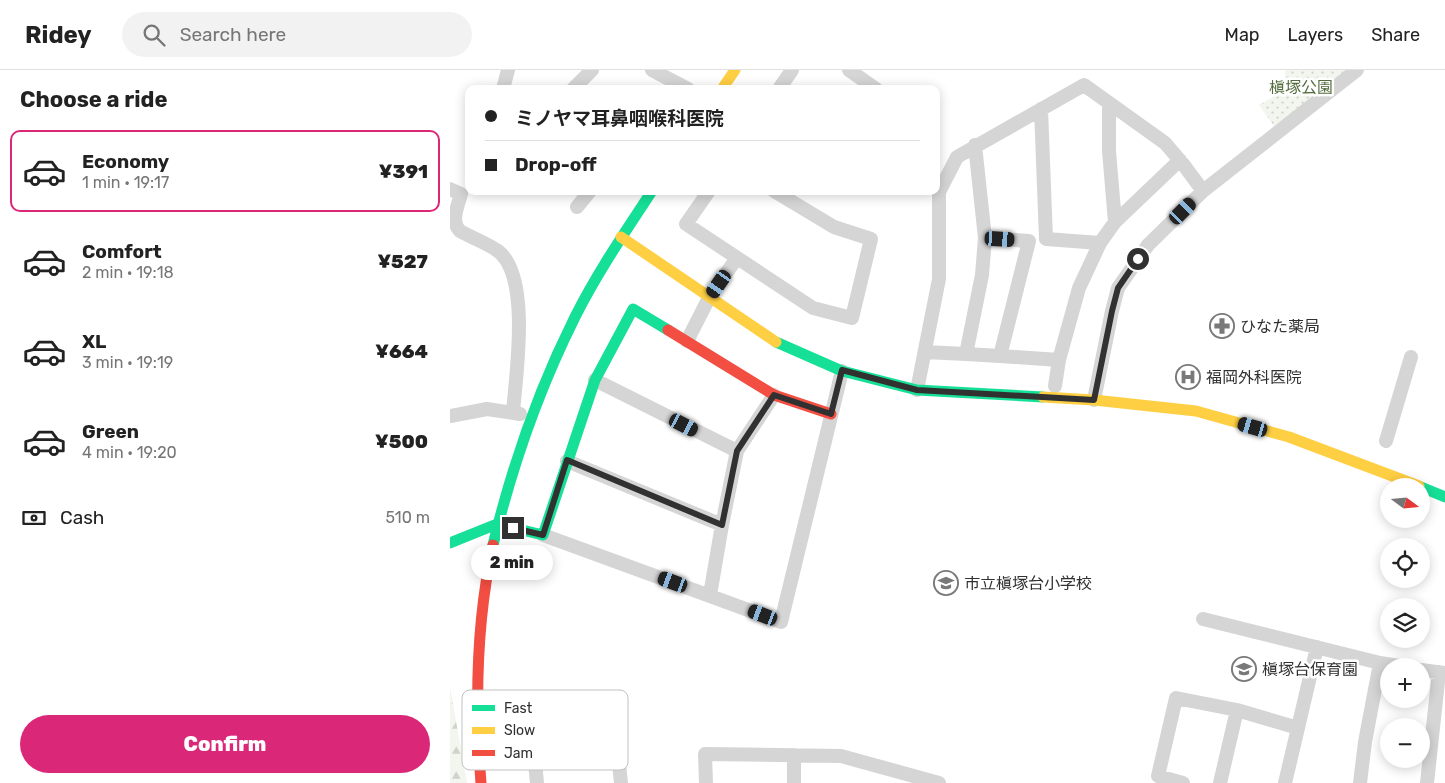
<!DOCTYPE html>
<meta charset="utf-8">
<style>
body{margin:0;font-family:Rubik,"Noto Sans JP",sans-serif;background:#f2f2f2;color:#222;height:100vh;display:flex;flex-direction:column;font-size:19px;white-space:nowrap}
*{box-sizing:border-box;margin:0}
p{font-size:16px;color:#767676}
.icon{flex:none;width:28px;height:28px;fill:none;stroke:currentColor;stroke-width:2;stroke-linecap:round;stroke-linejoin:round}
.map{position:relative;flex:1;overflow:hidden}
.drawer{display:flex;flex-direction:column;background:#fff;width:450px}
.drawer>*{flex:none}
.top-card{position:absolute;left:15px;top:15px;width:475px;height:110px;border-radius:10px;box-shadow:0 2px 12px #0003;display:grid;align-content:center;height:110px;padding:0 20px;background:#fff}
.needle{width:32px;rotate:106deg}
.buttons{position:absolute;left:930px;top:408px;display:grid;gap:10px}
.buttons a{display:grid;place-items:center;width:50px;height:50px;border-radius:50%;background:#fff;box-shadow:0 2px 12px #0003;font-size:25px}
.end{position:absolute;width:22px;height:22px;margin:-11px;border:6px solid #313131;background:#fff;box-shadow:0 0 0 2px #fff}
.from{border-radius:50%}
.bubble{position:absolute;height:35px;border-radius:18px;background:#fff;box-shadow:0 2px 12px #0003;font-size:16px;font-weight:800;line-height:35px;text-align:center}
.car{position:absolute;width:15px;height:30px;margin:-15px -8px;border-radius:6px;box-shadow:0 0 4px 1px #0007;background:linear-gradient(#222 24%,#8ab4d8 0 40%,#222 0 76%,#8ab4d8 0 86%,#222 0)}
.top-card b{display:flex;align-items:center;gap:18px;height:48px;font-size:19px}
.top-card b+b{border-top:1px solid #e0e0e0}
.top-card i{width:12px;height:12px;background:#222}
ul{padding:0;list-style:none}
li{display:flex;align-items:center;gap:15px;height:82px;margin:0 10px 8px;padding:0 10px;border:2px solid transparent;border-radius:10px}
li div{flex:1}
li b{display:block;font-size:19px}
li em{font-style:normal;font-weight:800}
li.active{border-color:#db2777}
li>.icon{width:45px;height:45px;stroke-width:1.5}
h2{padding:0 20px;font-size:22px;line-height:60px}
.pay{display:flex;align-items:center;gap:12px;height:55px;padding:0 20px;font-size:19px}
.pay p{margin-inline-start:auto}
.button{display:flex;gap:10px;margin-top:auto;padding:10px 20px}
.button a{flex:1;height:58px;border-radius:30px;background:#db2777;color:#fff;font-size:20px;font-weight:800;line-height:58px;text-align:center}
header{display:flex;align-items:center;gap:30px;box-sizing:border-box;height:70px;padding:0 25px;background:#fff;border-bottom:1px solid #e0e0e0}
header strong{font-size:24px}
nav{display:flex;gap:28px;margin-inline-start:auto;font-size:18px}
.search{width:350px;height:45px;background:#f2f2f2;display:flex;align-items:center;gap:12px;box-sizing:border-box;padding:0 18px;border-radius:28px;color:#767676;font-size:19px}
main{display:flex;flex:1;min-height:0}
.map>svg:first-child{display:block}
.grass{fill:url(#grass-dots)}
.forest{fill:url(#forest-firs)}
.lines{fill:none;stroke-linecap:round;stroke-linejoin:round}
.street{stroke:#d5d5d5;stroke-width:14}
.fast{stroke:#16e098;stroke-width:11}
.slow{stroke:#ffcf43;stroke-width:11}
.jam{stroke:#f24e42;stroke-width:11}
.route{stroke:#313131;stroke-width:6}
.labels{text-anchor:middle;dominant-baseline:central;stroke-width:5;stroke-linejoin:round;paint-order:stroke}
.park-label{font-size:16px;fill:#546d3f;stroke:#fff}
.poi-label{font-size:16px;fill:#313131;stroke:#fff;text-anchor:start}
.key{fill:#fff;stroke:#c1c1c1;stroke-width:1}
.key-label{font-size:14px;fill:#313131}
</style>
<header>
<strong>Ridey</strong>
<div class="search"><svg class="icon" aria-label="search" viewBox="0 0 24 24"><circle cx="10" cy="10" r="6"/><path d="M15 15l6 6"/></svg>Search here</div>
<nav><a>Map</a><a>Layers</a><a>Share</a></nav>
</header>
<main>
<section class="drawer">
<h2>Choose a ride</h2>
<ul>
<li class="active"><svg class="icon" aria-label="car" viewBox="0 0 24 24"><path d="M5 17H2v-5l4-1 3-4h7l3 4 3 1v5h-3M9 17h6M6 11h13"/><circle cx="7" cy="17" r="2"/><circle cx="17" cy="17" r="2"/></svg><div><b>Economy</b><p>1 min · 19:17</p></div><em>¥391</em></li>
<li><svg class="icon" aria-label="car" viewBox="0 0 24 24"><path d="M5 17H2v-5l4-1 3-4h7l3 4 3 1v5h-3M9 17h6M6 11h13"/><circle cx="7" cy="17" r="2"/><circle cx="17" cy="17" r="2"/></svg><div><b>Comfort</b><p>2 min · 19:18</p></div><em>¥527</em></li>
<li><svg class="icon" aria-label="car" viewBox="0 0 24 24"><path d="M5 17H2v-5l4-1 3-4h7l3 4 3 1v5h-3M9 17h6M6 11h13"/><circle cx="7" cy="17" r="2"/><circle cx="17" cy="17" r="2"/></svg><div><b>XL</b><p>3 min · 19:19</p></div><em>¥664</em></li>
<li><svg class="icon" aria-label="car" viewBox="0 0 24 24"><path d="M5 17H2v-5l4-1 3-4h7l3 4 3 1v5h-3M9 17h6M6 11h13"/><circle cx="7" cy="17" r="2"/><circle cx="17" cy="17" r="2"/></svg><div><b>Green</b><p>4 min · 19:20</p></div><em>¥500</em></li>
</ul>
<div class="pay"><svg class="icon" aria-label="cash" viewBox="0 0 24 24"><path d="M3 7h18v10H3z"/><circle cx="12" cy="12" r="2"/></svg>Cash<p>510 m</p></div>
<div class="button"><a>Confirm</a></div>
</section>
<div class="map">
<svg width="995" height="713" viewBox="0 0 995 713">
<defs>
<pattern id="grass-dots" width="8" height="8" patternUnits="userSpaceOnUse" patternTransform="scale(1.25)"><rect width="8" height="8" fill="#f2f6ee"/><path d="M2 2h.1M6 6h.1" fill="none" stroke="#d0d3cd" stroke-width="1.8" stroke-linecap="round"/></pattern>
<pattern id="forest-firs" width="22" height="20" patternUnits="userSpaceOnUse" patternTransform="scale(1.25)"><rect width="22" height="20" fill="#f2f6ee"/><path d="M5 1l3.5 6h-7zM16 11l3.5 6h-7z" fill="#d0d3cd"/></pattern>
</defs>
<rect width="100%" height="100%" fill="#fff"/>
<path class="grass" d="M835 0H899L857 34 824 56 809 35 821 28 835 12Z"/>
<path class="forest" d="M0 617 17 713H0Z"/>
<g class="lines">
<path class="street" d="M202 0 238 19
M399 0 426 19
M53 19 58 0
M123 19 142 0
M329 19 342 0
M659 34V81L665 152
M591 39 596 169 650 173
M525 75 535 168
M0 119 11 124C8 136 0 151 10 161 22 168 37 173 48 181 81 206 66 305 63 342
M259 121 236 154 363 238 402 248 421 169 384 157 324 121
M127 137 140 121
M237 271 260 226 287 188
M475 282 516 284 532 205 535 168 579 171 550 286 609 290
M516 284 550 286
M145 310 287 381
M605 316 609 290 629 218 650 173 665 152 730 90
M467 320 489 209V122L507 87 634 15 715 73 733 94 753 121
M644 330 662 241 668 218 698 175 753 121 907 0
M0 346 37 339 70 344
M936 371 961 287
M117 391 272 455
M93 465 331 552 392 301
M260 525 272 455 287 381 324 325
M753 549 930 593 949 596
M971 600 995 603
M87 713 82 661 165 656 171 713
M256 713 255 684 391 686 489 713
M344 713V685
M733 713 708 706 726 628 787 640
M770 713 787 640 848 658
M835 713 867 577
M910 713 915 672 930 593
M977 713 989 602"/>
<path class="fast" d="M326 272 392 301 467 320 593 327
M971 417 995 427
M0 473 47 454 93 465 145 310 183 239 218 260
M43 475C62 396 89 319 125 247 147 203 175 162 202 121"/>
<path class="slow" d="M272 19 285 0
M171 167 326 272
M593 327 644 330 746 341 839 367 969 416"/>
<path class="jam" d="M218 260 324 325 381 344
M31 713C25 635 26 552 43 475"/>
</g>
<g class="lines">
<path class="route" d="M63 458 93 465 117 390 272 455 287 381 324 325 381 344 392 300 467 320 644 330 662 241 668 218 688 189"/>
</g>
<defs>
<symbol id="pharmacy-ring" viewBox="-11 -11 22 22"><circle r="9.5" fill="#fff" stroke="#797979" stroke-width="1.5"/><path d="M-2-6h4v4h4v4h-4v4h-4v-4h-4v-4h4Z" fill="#797979"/></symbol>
<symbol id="hospital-ring" viewBox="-11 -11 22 22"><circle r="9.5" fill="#fff" stroke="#797979" stroke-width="1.5"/><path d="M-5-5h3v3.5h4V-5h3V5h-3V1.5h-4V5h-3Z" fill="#797979"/></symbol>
<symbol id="school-ring" viewBox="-11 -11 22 22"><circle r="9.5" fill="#fff" stroke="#797979" stroke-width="1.5"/><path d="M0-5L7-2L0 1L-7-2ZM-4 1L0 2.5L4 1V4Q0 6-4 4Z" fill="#797979"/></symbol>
</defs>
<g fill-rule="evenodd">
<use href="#pharmacy-ring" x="758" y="242" width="28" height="28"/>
<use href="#hospital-ring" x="724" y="293" width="28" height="28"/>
<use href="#school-ring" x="482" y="499" width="28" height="28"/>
<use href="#school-ring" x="780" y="585" width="28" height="28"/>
</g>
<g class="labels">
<g class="park-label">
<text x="851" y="17">槇塚公園</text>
</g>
<g class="poi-label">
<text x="790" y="256">ひなた薬局</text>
<text x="756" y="307">福岡外科医院</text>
<text x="514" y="513">市立槇塚台小学校</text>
<text x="812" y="599">槇塚台保育園</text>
</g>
</g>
<rect x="12" y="620" width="166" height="80" rx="8" class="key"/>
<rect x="22" y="635" width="23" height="6" fill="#16e098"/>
<rect x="22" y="657" width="23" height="7" fill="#ffcf43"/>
<rect x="22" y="680" width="23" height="6" fill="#f24e42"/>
<g class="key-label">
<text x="54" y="643">Fast</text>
<text x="54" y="665">Slow</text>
<text x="54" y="688">Jam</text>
</g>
</svg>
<div class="buttons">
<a><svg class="needle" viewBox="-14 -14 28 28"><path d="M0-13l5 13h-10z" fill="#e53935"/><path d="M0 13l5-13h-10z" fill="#767676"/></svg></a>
<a><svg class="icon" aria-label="locate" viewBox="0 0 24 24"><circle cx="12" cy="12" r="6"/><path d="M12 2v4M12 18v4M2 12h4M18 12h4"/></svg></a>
<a><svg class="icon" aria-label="layers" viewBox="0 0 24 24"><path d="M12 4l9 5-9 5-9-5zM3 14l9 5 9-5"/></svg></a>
<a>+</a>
<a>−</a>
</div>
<i class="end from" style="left:688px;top:189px"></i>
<i class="end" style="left:63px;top:458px"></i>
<div class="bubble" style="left:21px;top:475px;width:82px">2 min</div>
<i class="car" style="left:733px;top:141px;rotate:45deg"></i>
<i class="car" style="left:550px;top:169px;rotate:93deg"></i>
<i class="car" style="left:269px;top:214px;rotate:215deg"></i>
<i class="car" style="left:234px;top:355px;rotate:117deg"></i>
<i class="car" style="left:803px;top:357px;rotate:286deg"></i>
<i class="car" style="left:223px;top:512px;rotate:290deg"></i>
<i class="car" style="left:313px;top:545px;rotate:291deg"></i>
<div class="top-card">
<b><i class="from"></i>ミノヤマ耳鼻咽喉科医院</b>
<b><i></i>Drop-off</b>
</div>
</div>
</main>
